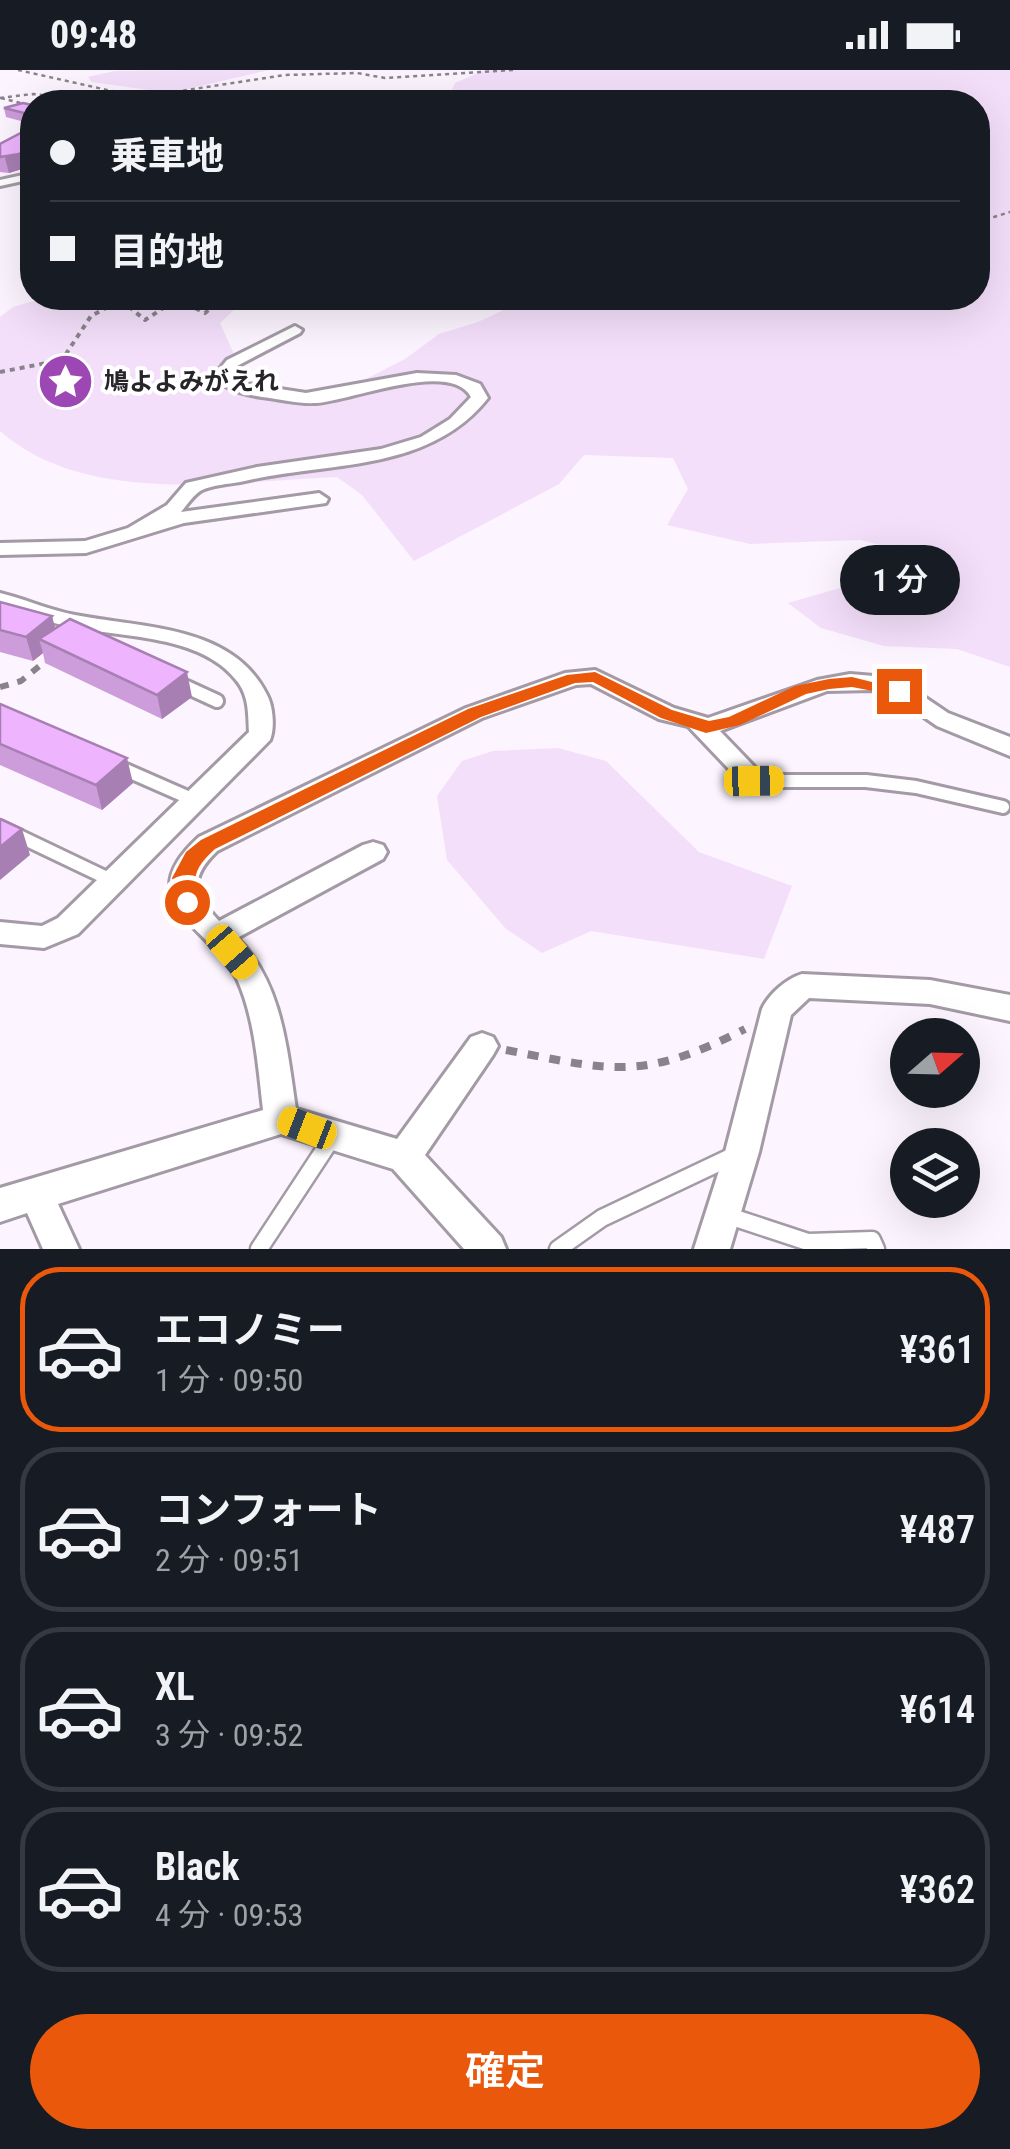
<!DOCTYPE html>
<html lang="ja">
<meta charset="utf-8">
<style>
body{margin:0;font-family:"Roboto Condensed","Noto Sans JP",sans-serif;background:#20242c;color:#f1f3f6;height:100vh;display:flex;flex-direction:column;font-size:38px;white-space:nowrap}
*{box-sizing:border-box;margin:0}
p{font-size:32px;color:#9ea1a6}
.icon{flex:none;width:55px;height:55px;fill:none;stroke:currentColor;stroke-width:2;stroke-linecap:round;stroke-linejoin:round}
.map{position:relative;height:1179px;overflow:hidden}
.side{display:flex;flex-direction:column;background:#171b24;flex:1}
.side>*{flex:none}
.hud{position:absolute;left:20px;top:20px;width:970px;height:220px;border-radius:40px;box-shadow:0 10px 40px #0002;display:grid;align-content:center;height:220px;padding:0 30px;background:#171b24}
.needle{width:65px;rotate:70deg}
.fabs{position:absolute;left:890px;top:948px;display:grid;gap:20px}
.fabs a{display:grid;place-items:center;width:90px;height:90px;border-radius:50%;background:#171b24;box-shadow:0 10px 40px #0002;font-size:50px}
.end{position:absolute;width:45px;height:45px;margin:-22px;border:12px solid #ea580c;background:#fff;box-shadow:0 0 0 5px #fff}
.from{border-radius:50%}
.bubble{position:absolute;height:70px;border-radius:35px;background:#171b24;box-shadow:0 10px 40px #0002;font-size:32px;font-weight:600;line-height:70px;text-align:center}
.car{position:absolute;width:30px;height:60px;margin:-30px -15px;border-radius:12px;box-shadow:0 0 8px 2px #0007;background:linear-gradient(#f5c518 24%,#345 0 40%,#f5c518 0 76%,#345 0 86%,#f5c518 0)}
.hud b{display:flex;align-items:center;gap:35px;height:95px;font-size:38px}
.hud b+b{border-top:2px solid #363941}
.hud i{width:25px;height:25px;background:#f1f3f6}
ul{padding:18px 0 0;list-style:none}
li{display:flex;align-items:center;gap:30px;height:165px;margin:0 20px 15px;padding:0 10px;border:5px solid #363941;border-radius:40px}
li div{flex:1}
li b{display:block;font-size:38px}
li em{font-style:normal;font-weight:600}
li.active{border-color:#ea580c}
li>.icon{width:90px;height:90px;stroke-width:1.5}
.primary-button{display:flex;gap:20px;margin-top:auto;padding:20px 30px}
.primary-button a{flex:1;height:115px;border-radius:60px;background:#ea580c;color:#fff;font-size:40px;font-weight:600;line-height:115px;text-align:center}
.status{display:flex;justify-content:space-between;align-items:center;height:70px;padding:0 50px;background:#171b24;direction:ltr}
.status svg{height:28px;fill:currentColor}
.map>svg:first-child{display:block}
.green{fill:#f4dffa}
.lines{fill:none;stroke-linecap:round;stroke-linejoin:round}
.lane-far1-casing{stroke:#a39aa6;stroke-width:18}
.lane-casing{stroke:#a39aa6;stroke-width:21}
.street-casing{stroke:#a39aa6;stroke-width:6}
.path-far3{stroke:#89848b;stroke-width:2.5;stroke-dasharray:4 4;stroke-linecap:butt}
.path-far2{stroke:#89848b;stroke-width:4;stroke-dasharray:5 5;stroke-linecap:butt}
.path-far1{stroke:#89848b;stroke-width:6;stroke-dasharray:9 9;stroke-linecap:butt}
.path{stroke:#89848b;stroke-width:8;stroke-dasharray:11 11;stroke-linecap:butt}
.lane-far1{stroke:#fff;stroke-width:12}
.lane{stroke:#fff;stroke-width:16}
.street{fill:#fff;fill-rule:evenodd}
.wall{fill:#cd9cda}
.shaded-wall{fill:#a77fb2}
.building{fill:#eeb5fe;stroke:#a77fb2;stroke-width:2.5}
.route{fill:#ea580c}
.labels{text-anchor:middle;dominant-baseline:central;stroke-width:8;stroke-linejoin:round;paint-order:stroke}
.far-poi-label{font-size:25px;font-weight:bold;fill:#28252a;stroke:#fff;text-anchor:start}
</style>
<div class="status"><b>09:48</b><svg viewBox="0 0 49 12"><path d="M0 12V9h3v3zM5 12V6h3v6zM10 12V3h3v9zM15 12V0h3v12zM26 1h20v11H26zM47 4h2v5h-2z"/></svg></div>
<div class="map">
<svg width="1010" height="1179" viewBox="0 0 1010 1179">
<rect width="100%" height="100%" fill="#fcf4fe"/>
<path class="green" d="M189 0H269L170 23 92 12 88 7 114 1Z
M485 0H1010V597L957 579 884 576 821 558 788 533 840 518 896 515 928 488 861 470 750 474 667 455 688 419 673 388 584 385 559 414 414 491 362 425 337 407C231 411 86 437 0 361V247L13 237 44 228H259L240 234 220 253 247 313 298 322 362 311 405 289 439 264 478 252 523 231 978 228V32H607L628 25 618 20 462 30 452 20 455 13Z
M558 678 606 691 699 782 792 816 764 889 591 861 542 883 506 859 447 790 437 726 462 691 493 681Z"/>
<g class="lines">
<defs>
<path id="lane-far1" d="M180 614 217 631
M121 698 194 730
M755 711H866L916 717 1003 737
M0 757 113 811"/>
<path id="lane" d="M729 1146 808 1172 872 1170 876 1179
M259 1179 332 1068
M558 1179 602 1148 735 1085"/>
<path id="street" d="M32 103V109L0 116V110Z
M295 256 302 260 300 263 237 296 230 306 247 314 306 323 417 303 456 305 480 314 488 328C428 404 326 391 240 412 228 414 213 415 202 420 194 424 187 435 181 442L319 423 328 429 326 433 184 453 86 483 0 485V473L85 471 128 458 167 435 186 413 257 397 381 379 421 367 450 349 471 327C451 289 350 331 316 333 298 334 280 329 262 327 244 324 226 321 214 306L227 290Z
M0 523C25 529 49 540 75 545 142 558 233 555 267 625 273 636 275 658 270 670L78 864 44 878 0 874V852L42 856 58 848 249 662C248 643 249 625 236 610 202 566 125 567 75 558 50 553 25 544 0 536Z
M595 600 674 638 708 648 817 610 850 604 874 606 908 616 948 643 1010 667V686L937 656 898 629 872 620 827 621 720 661 768 711 764 717H746L688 656 659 649 591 614 576 615 482 648 217 781C189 808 193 823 219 851L363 775 373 772 383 775 387 782 383 789 237 868C282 912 287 979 296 1039L397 1069 471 967 482 963 493 967 498 976 493 985 425 1085 501 1167 506 1179H464L393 1099 281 1064 58 1134 79 1179H43L27 1143 0 1152V1118L263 1040C258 997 255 950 238 911 213 857 125 834 199 767L466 638 565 603Z
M802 904 930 910 1010 925V951L930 934 809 928 791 945 759 1082 730 1179H694L725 1082 762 939C769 924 786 909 802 904Z"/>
</defs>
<use href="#lane-far1" class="lane-far1-casing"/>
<use href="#lane" class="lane-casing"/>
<use href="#street" class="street-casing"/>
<path class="path-far3" d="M18 0 125 24
M0 28 33 24 89 30 148 26 285 5 357 3 385 8 515 0
M1 28 32 36
M978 152 1010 142"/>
<path class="path-far2" d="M0 302 62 290 91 246 121 230 145 250 177 229 205 243 222 228"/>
<path class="path-far1" d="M0 617 21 611 42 594"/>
<path class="path" d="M506 980C613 1001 643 1011 745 959"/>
<use href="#lane-far1" class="lane-far1"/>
<use href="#lane" class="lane"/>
<use href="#street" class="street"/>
</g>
<path class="wall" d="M32 35V54L6 47 4 38Z
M32 57V93L22 99 9 103 0 102V74Z
M0 532 52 546 55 559 192 627 162 649 45 593 43 583 33 591 0 582Z
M0 634 133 713 102 740 0 695Z"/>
<path class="shaded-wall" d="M32 70V93L22 99 9 103 5 88Z
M52 546 58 569H39L43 583 33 591 26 567Z
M187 602 192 627 162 649 157 625Z
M127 688 133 713 102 740 96 715Z
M22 759 30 785 0 810V777Z"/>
<path class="building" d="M23 33 32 35V45L4 38Z
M32 57V70L31 71H32V77L19 84 0 87V74Z
M0 532 52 546 26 567 0 560Z
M70 549 187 602 157 625 39 569Z
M0 634 127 688 96 715 0 674Z
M0 749 22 759 0 777Z"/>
<path class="route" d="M595 602 672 640 709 651 729 647 795 616 829 609 852 607 908 621 899 626 852 617 829 619 806 624 740 655 706 663 661 648 593 612 575 613 481 647 215 779C195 797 192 807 197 832L194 837H180L172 808 186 782 201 770 468 639 567 605Z"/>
<defs>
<symbol id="sight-disc" viewBox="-11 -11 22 22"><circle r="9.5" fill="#9d47b4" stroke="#fff"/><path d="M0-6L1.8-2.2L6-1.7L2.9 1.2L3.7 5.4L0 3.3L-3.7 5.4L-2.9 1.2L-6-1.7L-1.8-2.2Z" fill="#fff"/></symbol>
</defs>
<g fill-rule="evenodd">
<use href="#sight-disc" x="34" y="280" width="63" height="63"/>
</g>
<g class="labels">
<g class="far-poi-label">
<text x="104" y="311">鳩よよみがえれ</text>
</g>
</g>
</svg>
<div class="fabs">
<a><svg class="needle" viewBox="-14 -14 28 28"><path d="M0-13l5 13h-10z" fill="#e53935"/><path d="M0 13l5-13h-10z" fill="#9ea1a6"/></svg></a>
<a><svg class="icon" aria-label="layers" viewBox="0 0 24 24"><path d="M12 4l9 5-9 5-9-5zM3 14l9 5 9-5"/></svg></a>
</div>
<i class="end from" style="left:187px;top:832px"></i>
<i class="end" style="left:899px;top:621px"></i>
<div class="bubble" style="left:840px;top:475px;width:120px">1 分</div>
<i class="car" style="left:754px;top:711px;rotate:89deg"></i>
<i class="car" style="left:232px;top:882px;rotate:139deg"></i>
<i class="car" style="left:307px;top:1058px;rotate:291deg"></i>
<div class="hud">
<b><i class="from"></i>乗車地</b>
<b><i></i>目的地</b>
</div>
</div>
<section class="side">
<ul>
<li class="active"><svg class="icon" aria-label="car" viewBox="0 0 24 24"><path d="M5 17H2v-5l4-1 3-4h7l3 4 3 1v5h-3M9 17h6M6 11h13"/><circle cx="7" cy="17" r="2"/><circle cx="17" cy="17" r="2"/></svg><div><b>エコノミー</b><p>1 分 · 09:50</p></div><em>¥361</em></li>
<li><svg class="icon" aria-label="car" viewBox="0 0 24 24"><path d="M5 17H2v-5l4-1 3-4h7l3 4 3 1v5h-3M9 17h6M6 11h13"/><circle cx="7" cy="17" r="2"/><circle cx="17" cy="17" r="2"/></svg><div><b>コンフォート</b><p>2 分 · 09:51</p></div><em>¥487</em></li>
<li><svg class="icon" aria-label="car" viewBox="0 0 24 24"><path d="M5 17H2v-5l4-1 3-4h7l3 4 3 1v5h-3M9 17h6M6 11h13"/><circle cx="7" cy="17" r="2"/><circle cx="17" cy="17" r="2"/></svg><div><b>XL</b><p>3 分 · 09:52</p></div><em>¥614</em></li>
<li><svg class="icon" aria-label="car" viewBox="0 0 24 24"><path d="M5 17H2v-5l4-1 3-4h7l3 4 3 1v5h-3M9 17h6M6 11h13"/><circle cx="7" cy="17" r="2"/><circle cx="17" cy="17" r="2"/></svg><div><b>Black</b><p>4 分 · 09:53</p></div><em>¥362</em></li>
</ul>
<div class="primary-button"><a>確定</a></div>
</section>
